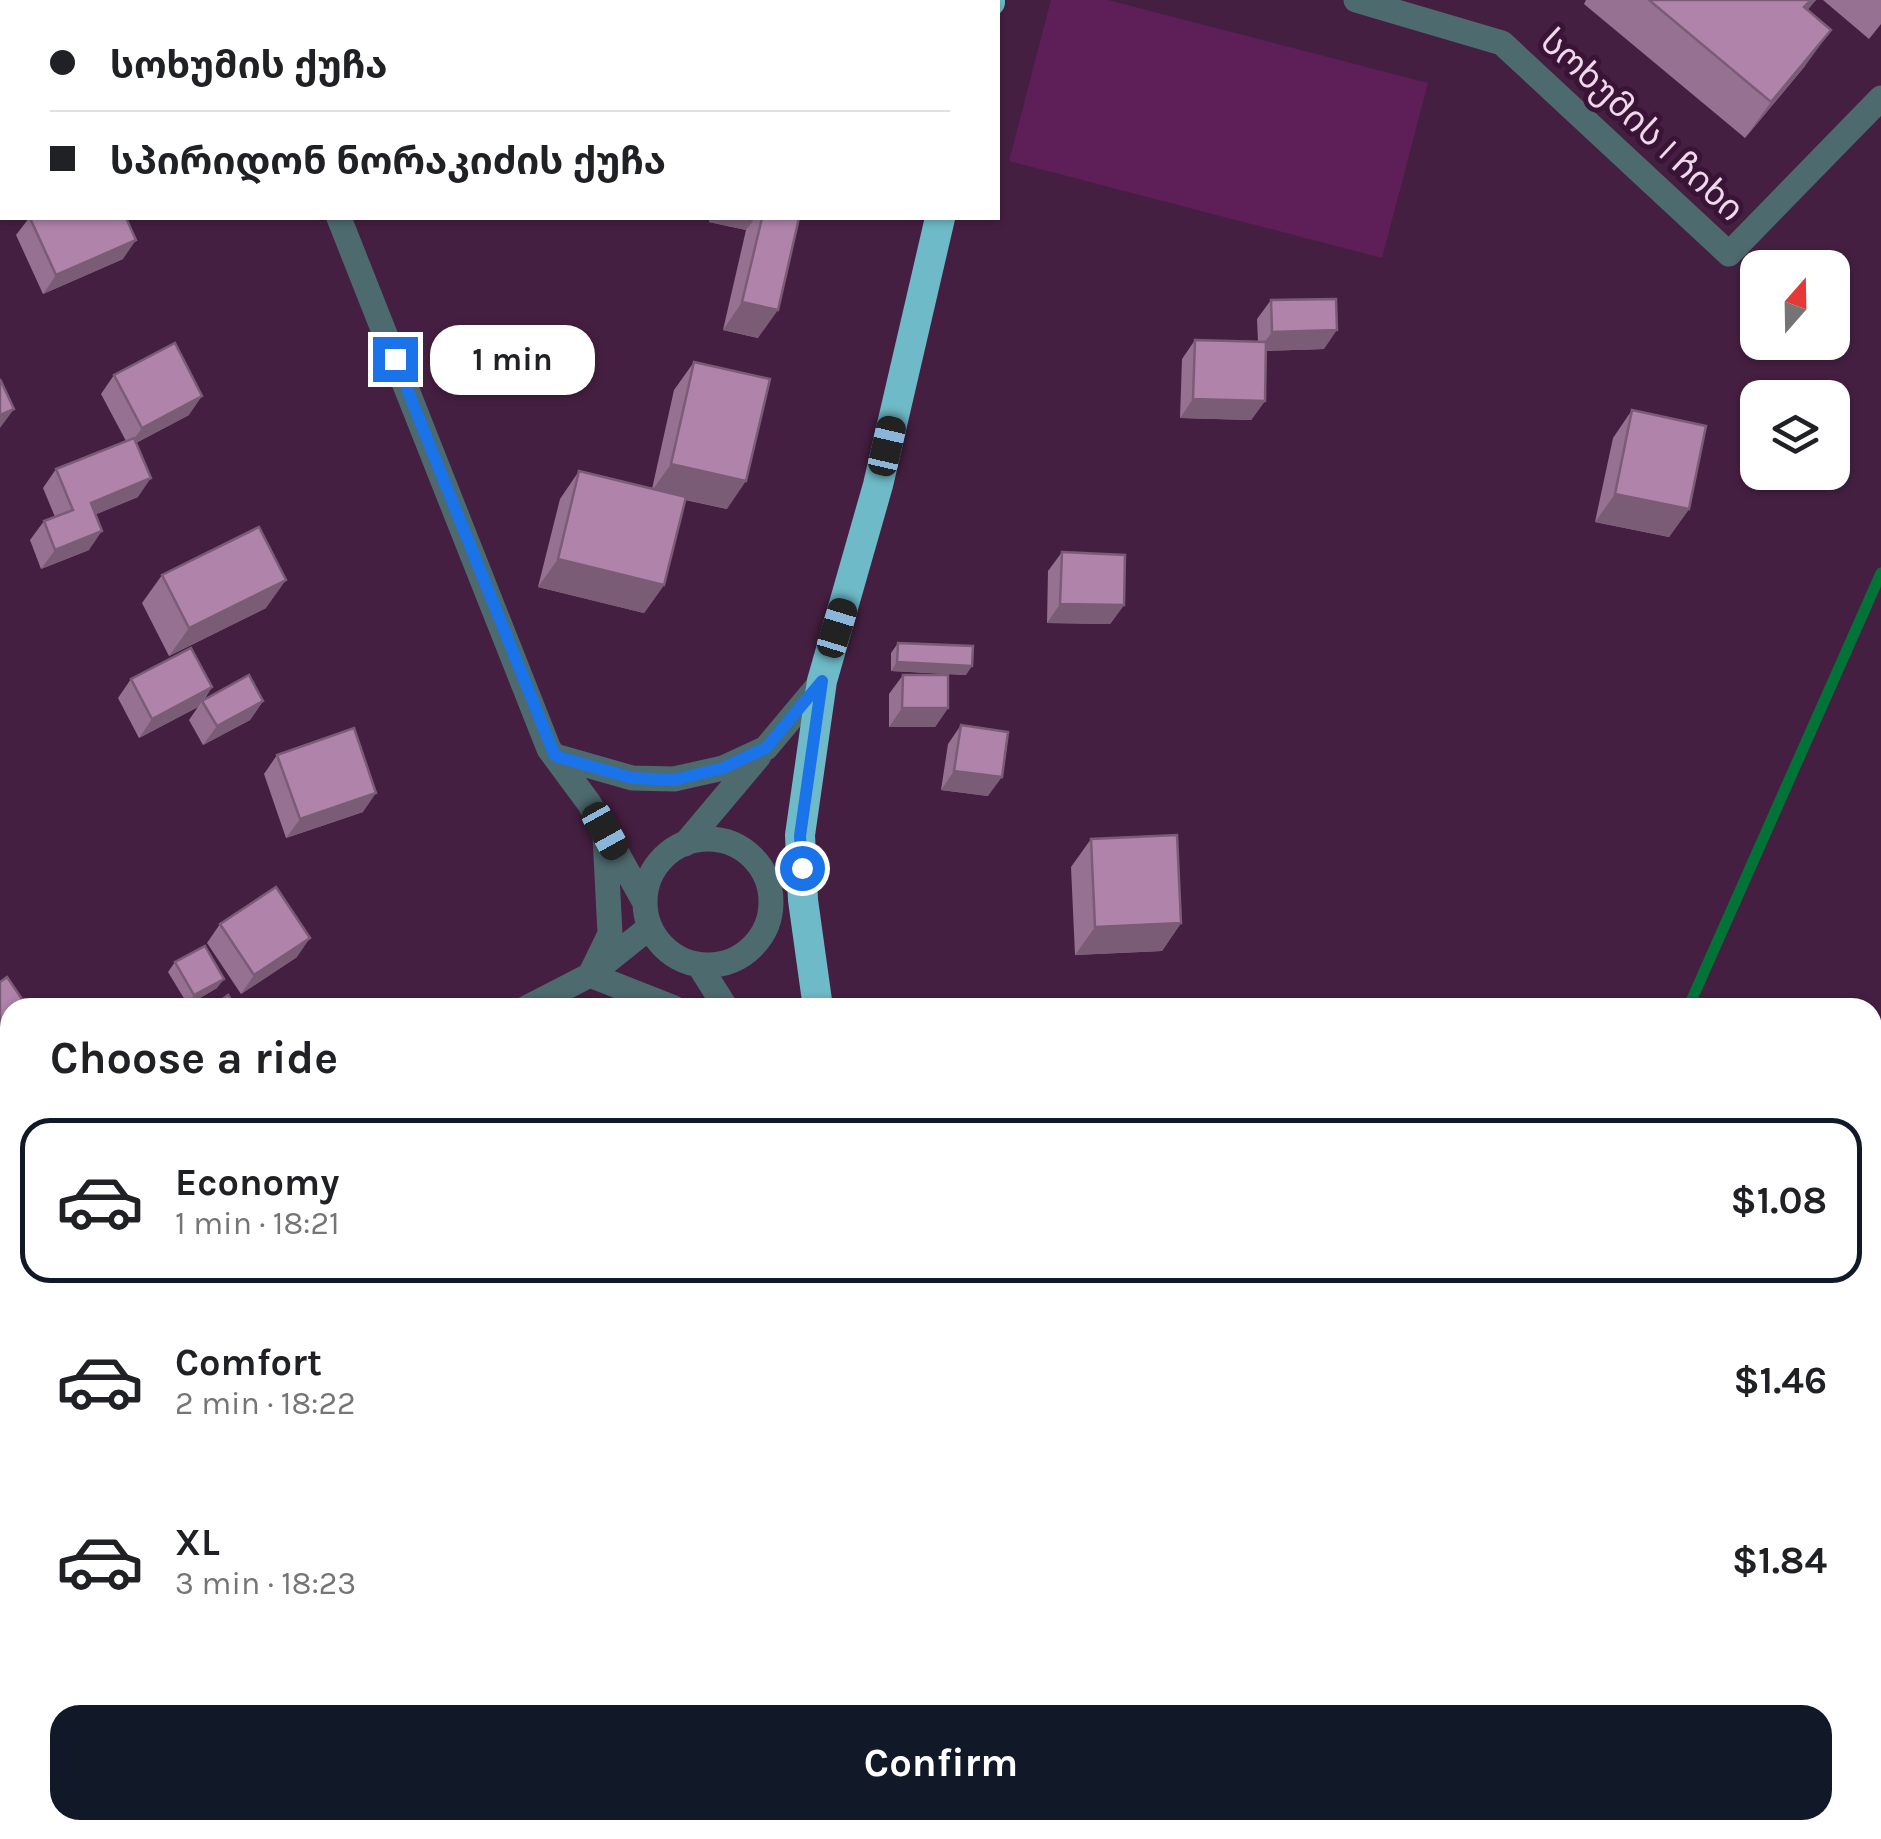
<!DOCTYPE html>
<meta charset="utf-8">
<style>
body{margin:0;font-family:Karla,"Noto Sans Georgian",sans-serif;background:#f2f2f2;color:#202124;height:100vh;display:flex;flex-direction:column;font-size:38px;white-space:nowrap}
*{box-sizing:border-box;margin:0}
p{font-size:32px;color:#757577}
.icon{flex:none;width:55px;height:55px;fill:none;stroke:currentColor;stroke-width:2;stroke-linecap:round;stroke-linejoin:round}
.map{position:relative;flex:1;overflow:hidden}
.drawer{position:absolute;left:0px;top:998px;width:1882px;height:842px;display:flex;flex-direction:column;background:#fff;border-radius:30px 30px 0 0;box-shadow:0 2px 8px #0004}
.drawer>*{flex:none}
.top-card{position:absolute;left:0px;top:0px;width:1000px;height:220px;box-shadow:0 2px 8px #0004;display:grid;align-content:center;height:220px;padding:0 50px;background:#fff}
.needle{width:65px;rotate:20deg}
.tools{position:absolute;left:1740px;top:250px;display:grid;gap:20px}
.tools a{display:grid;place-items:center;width:110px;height:110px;border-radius:20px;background:#fff;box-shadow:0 2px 8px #0004;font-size:50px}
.end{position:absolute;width:45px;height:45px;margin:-22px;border:12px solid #1a73e8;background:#fff;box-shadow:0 0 0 5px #fff}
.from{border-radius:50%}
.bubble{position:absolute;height:70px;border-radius:30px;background:#fff;box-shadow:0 2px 8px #0004;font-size:32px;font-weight:700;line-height:70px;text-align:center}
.car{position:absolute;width:30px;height:60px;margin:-30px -15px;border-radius:12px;box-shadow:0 0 8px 2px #0007;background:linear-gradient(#222 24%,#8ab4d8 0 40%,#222 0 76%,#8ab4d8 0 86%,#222 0)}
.top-card b{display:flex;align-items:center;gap:35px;height:95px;font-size:38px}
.top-card b+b{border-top:2px solid #e0e0e0}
.top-card i{width:25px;height:25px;background:#202124}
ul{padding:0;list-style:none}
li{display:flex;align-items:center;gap:30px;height:165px;margin:0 20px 15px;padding:0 30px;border:5px solid transparent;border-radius:30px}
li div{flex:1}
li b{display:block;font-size:38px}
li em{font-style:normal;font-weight:700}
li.active{border-color:#111827}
li>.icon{width:90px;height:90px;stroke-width:1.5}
h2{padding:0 50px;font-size:45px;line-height:120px}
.action{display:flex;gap:20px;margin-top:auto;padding:20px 50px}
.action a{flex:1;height:115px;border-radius:30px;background:#111827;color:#fff;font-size:40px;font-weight:700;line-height:115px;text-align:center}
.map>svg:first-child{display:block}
.green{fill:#5e1e58}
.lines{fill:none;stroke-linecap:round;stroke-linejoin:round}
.stream{stroke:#027337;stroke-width:11}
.minor{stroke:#4d6a6f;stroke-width:25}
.highway{stroke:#6fbac8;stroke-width:30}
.wall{fill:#977192}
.shaded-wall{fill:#7b5c77}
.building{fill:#b083aa;stroke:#7b5c77;stroke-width:2.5}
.route{stroke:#1a73e8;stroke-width:12}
.labels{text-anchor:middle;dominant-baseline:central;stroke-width:10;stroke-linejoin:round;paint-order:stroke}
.street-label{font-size:35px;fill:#f0d8ec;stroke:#3a1436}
</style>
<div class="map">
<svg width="1881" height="1839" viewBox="0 0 1881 1839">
<rect width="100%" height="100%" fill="#451f41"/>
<path class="green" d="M1051 0H1108L1428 83 1382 258 1009 161Z"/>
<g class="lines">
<path class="stream" d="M1688 1008 1881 573
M1872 1501 1881 1512"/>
<path class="minor" d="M253 0 254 2
M1356 0 1502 43 1729 254 1881 98
M339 218 549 749 589 803 645 903
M555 756 632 778 674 779 723 768 766 748 822 681
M605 836 610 934 590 975 674 1008
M645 902a63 63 0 1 1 126 0a63 63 0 1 1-126 0Z
M685 844 759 756
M699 965 726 1008
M526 1008 590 975 650 927
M0 1270 10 1265
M0 1753 10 1748
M1108 1839 1124 1830"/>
<path class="highway" d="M990 2V0
M818 1008 803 900 800 835 822 681 878 485 940 218
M1307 1830 1314 1839"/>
</g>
<path class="wall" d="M1586 0H1816L1807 10 1805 66 1745 138 1584 4Z
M1823 0H1881V24L1869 39Z
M29 218H30L123 259 43 294 16 235Z
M710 218H799L758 338 723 330 746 230 709 222Z
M1271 300 1324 349 1266 351 1265 401 1251 420 1180 418 1182 359 1195 340 1258 341 1257 319Z
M694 362 727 509 685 500 664 585 644 613 538 587 560 499 579 471 652 489 674 390Z
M114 375 189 415 136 443 138 497 96 514 89 550 41 569 30 540 44 521 55 517 43 488 56 469 126 441 101 394Z
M1632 410 1689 509 1669 537 1595 522 1613 438Z
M1062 552 1124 605 1110 624 1047 623 1048 571Z
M162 575 266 608 169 656 142 603Z
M898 643 966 675 891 671V653Z
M903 675 948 708 935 727H889V694Z
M131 679 212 687 204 700 263 701 250 720 203 745 189 720 198 707 139 738 118 698Z
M961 725 988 796 941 790 948 744Z
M277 755 363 812 286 838 264 774Z
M1091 839 1181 923 1162 951 1075 955 1071 867Z
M220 924 297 957 241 994 207 943Z
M175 962 217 988 188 1005 168 972Z
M0 982 10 1008V1075L4 1079 0 1073Z
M10 1525V1576L0 1558V1537L7 1527Z
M119 1830H204L198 1839H124Z"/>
<path class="shaded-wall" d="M1811 0H1816L1779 44Z
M1831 30 1805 66 1745 138 1771 102Z
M712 218H755L746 230 709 222Z
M136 240 123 259 43 294 56 275Z
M742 302 778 310 758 338 723 330Z
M1337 330 1324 349 1258 351 1272 332Z
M202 396 189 415 128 447 142 428Z
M1193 399 1265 401 1251 420 1180 418Z
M14 409 0 428V415Z
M671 464 746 481 727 509 651 492Z
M151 478 138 497 78 522 91 503Z
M1615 494 1689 509 1669 537 1595 522Z
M102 531 89 550 41 569 55 550Z
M558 559 664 585 644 613 538 587Z
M286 580 266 608 169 656 189 628Z
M1060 604 1124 605 1110 624 1047 623Z
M897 662 972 666 966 675 891 671Z
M212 687 198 707 139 738 152 719Z
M263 701 250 720 203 745 217 726Z
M902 708H948L935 727H889Z
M954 771 1002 777 988 796 941 790Z
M376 793 363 812 286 838 300 819Z
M1181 923 1162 951 1075 955 1095 927Z
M310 938 297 957 241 994 254 975Z
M224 979 217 988 188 1005 194 995Z
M195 1830H204L198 1839H180Z"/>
<path class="building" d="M1649 0H1811L1804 7 1831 30 1771 102Z
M30 218H126L136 240 56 275Z
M762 218H799L778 310 742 302Z
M1336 299 1337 330 1272 332 1271 300Z
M1195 340 1266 342 1265 401 1193 399Z
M175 343 202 396 142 428 114 375Z
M694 362 770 379 746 481 671 464Z
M0 379 14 409 0 415Z
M1632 410 1706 426 1689 509 1615 494Z
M134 438 151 478 91 503 102 531 55 550 44 521 73 510 56 469Z
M579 471 686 497 664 585 558 559Z
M259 527 286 580 189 628 162 575Z
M1062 552 1125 555 1124 605 1060 604Z
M898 643 973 646 972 666 897 662Z
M191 648 212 687 152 719 131 679Z
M249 675 263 701 217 726 202 701Z
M903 675H948V708H902Z
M961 725 1008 732 1002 777 954 771Z
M354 728 376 793 300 819 277 755Z
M1177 835 1181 923 1095 927 1091 839Z
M276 887 310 938 254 975 220 924Z
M205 946 224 979 194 995 175 962Z
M7 977 28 1008H10V1050L0 1035V982Z
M228 995 237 1008H210Z
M144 1830H195L180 1839H149Z"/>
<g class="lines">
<path class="route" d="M395 359 555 756 632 778 674 780 723 768 766 748 822 681 800 836 802 868"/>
</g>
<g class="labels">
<g class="street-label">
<text transform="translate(1642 125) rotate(43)">სოხუმის I ჩიხი</text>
</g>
</g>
</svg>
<div class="tools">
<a><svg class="needle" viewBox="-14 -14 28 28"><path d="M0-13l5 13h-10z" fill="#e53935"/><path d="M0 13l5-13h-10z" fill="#757577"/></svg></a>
<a><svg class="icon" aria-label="layers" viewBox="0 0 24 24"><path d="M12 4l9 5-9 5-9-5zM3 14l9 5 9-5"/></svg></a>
</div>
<i class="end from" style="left:802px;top:868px"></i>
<i class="end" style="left:395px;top:359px"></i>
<div class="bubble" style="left:430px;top:325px;width:165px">1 min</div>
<i class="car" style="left:887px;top:446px;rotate:13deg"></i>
<i class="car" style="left:837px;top:628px;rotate:17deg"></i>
<i class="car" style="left:605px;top:831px;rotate:151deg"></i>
<div class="top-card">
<b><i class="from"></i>სოხუმის ქუჩა</b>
<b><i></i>სპირიდონ ნორაკიძის ქუჩა</b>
</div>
<section class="drawer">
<h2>Choose a ride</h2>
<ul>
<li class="active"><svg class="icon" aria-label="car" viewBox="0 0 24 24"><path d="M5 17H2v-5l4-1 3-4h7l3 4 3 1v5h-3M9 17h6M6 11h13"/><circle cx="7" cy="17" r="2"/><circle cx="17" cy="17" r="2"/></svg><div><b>Economy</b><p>1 min · 18:21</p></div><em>$1.08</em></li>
<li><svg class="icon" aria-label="car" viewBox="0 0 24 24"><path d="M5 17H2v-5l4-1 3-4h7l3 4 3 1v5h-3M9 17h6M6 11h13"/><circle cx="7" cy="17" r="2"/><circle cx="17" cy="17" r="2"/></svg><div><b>Comfort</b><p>2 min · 18:22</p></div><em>$1.46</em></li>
<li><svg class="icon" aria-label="car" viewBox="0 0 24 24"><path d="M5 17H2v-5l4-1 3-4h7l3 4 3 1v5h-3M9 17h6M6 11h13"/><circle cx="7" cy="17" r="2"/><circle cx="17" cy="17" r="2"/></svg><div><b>XL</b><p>3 min · 18:23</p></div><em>$1.84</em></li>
</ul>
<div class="action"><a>Confirm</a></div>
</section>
</div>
